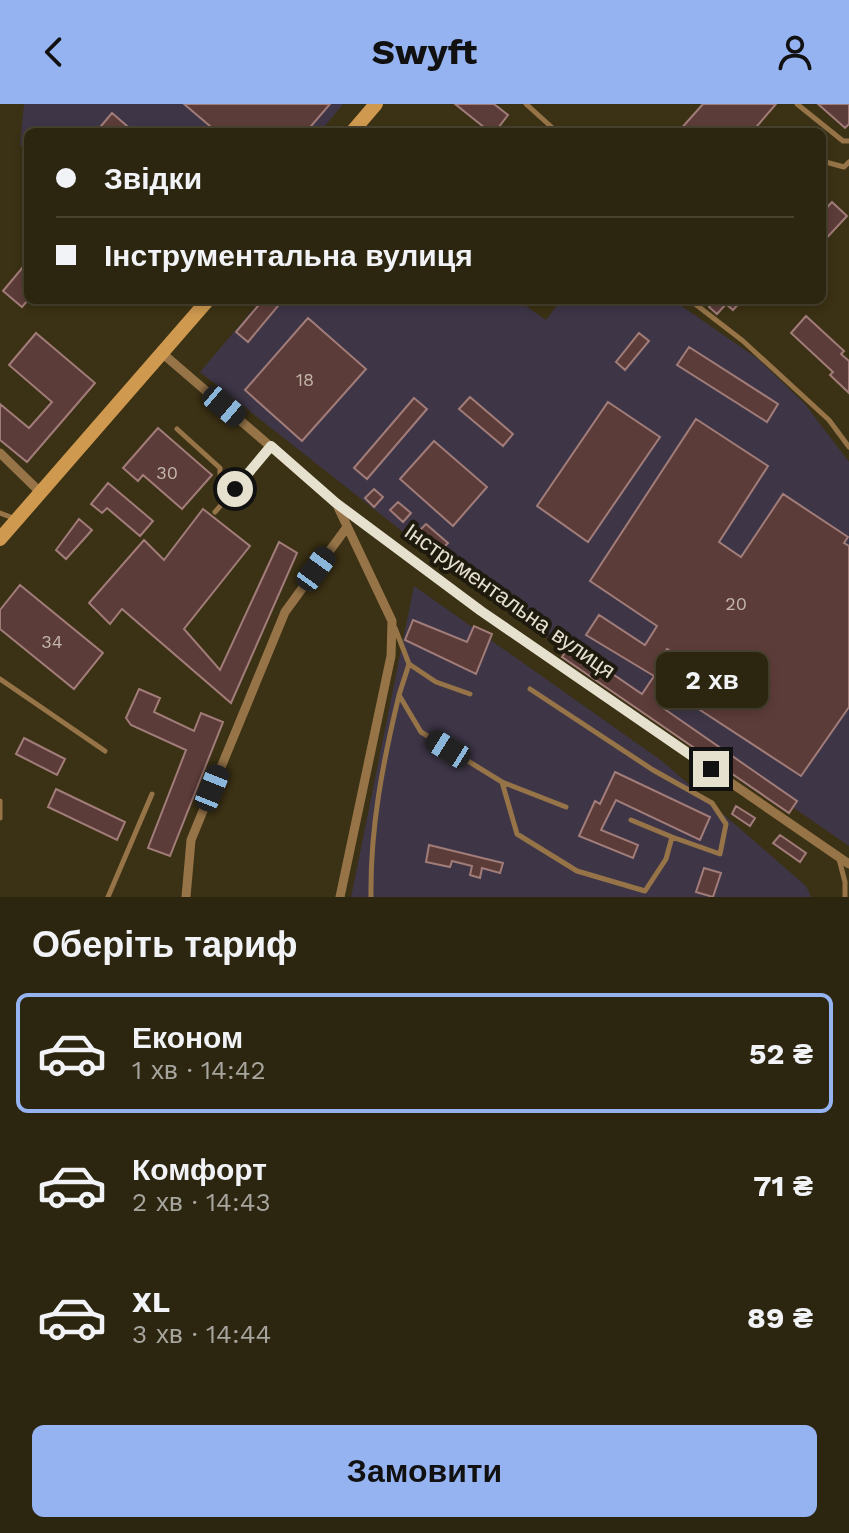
<!DOCTYPE html>
<html lang="uk">
<meta charset="utf-8">
<style>
body{margin:0;font-family:"Work Sans",sans-serif;background:#342d18;color:#f1f3f6;height:100vh;display:flex;flex-direction:column;font-size:30px;white-space:nowrap}
*{box-sizing:border-box;margin:0}
p{font-size:26px;color:#a6a59e}
.icon{flex:none;width:44px;height:44px;fill:none;stroke:currentColor;stroke-width:2;stroke-linecap:round;stroke-linejoin:round}
.map{position:relative;height:793px;overflow:hidden}
.side{display:flex;flex-direction:column;background:#2c250f;flex:1}
.side>*{flex:none}
.hud{position:absolute;left:24px;top:24px;width:802px;height:176px;border-radius:12px;box-shadow:0 4px 12px #0003,0 0 0 2px #48422f;display:grid;align-content:center;height:176px;padding:0 32px;background:#2c250f}
.end{position:absolute;width:36px;height:36px;margin:-18px;border:10px solid #e6e0cf;background:#111;box-shadow:0 0 0 4px #111}
.from{border-radius:50%}
.bubble{position:absolute;height:56px;border-radius:12px;background:#2c250f;box-shadow:0 4px 12px #0003,0 0 0 2px #48422f;font-size:26px;font-weight:700;line-height:56px;text-align:center}
.car{position:absolute;width:24px;height:48px;margin:-24px -12px;border-radius:10px;box-shadow:0 0 6px 2px #0007;background:linear-gradient(#222 24%,#8ab4d8 0 40%,#222 0 76%,#8ab4d8 0 86%,#222 0)}
.hud b{display:flex;align-items:center;gap:28px;height:76px;font-size:30px}
.hud b+b{border-top:2px solid #48422f}
.hud i{width:20px;height:20px;background:#f1f3f6}
ul{padding:0;list-style:none}
li{display:flex;align-items:center;gap:24px;height:120px;margin:0 16px 12px;padding:0 16px;border:4px solid transparent;border-radius:12px}
li div{flex:1}
li b{display:block;font-size:30px}
li em{font-style:normal;font-weight:700}
li.active{border-color:#95b2f1}
li>.icon{width:72px;height:72px;stroke-width:1.5}
h2{padding:0 32px;font-size:36px;line-height:96px}
.button{display:flex;gap:16px;margin-top:auto;padding:16px 32px}
.button a{flex:1;height:92px;border-radius:12px;background:#95b2f1;color:#111;font-size:32px;font-weight:700;line-height:92px;text-align:center}
header{display:flex;justify-content:space-between;align-items:center;height:104px;padding:0 32px;background:#95b2f1;color:#111;font-size:36px;font-weight:700}
.map>svg:first-child{display:block}
.industrial{fill:#3e3647}
.building{fill:#5c3c39;stroke:#a17c79;stroke-width:2}
.lines{fill:none;stroke-linecap:round;stroke-linejoin:round}
.lane{stroke:#967448;stroke-width:5}
.street{stroke:#967448;stroke-width:9}
.secondary{stroke:#cf994f;stroke-width:14}
.route{stroke:#e6e0cf;stroke-width:10}
.labels{text-anchor:middle;dominant-baseline:central;stroke-width:8;stroke-linejoin:round;paint-order:stroke}
.number-label{font-size:18px;fill:#c4b7aa}
.street-label{font-size:22px;fill:#e6e0cf;stroke:#1e1a0d}
</style>
<header><svg class="icon" aria-label="back" viewBox="0 0 24 24"><path d="M15 5l-7 7 7 7"/></svg>Swyft<svg class="icon" aria-label="person" viewBox="0 0 24 24"><circle cx="12" cy="8" r="4"/><path d="M4 21q1-7 8-7t8 7"/></svg></header>
<div class="map">
<svg width="849" height="793" viewBox="0 0 849 793">
<rect width="100%" height="100%" fill="#3b3114"/>
<path class="industrial" d="M24 0H343L320 28H28V48L20 41Z
M261 196H517L546 216 561 196H673L758 255 804 299 849 358V742L464 476 200 268Z
M414 482 662 657 806 782 811 793H351Z"/>
<path class="building" d="M184 0H330L306 28H217Z
M455 0H494L508 11 495 28H490Z
M703 0H776L752 28H678Z
M818 0H849V20L845 24Z
M112 9 134 28H96Z
M832 98 847 112 822 139V109Z
M28 157V196L22 203 3 187Z
M263 196H283L248 238 236 228Z
M715 196H742L733 206 726 200 717 210 709 203Z
M806 212 844 247 841 250 849 257V289L830 271 833 268 791 229Z
M308 214 366 265 302 337 245 286Z
M36 229 95 279 27 358 0 336V300L29 324 52 298 9 261Z
M639 229 649 237 625 266 616 258Z
M689 243 778 300 767 318 677 261Z
M470 293 513 330 503 342 459 305Z
M414 294 427 305 367 375 354 364Z
M608 298 660 333 588 438 537 402Z
M696 315 768 362 719 438 741 453 783 390 848 433 844 439 849 442V603L801 672 697 604 715 576 667 545 655 564 676 583 663 604 797 697 789 709 562 553 570 541 642 590 654 572 586 531 599 511 645 541 657 522 590 477Z
M158 324 212 371 182 405 143 371 138 377 123 364Z
M434 337 487 383 453 422 400 375Z
M108 379 153 417 140 432 107 404 102 409 91 400Z
M374 385 383 393 374 403 365 394Z
M398 398 411 409 403 418 390 406Z
M203 405 250 442 184 525 220 566 279 438 297 449 231 599 122 505 110 520 89 499 144 436 164 456Z
M79 415 92 426 66 455 56 446Z
M426 420 448 439 441 446 419 427Z
M20 481 103 549 74 585 0 525V506Z
M413 516 467 538 474 522 492 530 476 570 405 536Z
M139 585 160 594 154 608 194 627 201 609 223 618 170 752 148 744 186 646 131 621 126 614Z
M24 634 65 655 57 671 16 650Z
M615 668 710 713 700 736 616 696 601 726 638 741 633 754 579 732 595 697 600 700Z
M56 685 125 718 117 736 48 703Z
M736 702 755 714 750 722 732 710Z
M780 731 806 749 800 758 773 739Z
M429 741 503 759 500 769 482 764 480 774 470 771 472 762 452 757 450 763 426 758Z
M704 764 721 769 713 793 696 788Z"/>
<g class="lines">
<path class="lane" d="M526 0 557 28
M797 0 843 37H849
M779 25 783 28
M822 57 844 63 849 58
M690 196 743 237 829 316 849 343
M177 325 220 364V371L235 385 271 342
M215 408 235 385
M0 409 16 415
M395 524 409 560 399 591
M409 560 436 578 470 590
M0 575 105 647
M530 585 653 666 712 699 726 720 720 750 672 733
M502 678 566 703
M0 697V714
M839 755 845 778V793
M108 793 152 690
M371 793C370 723 383 658 399 591L421 628 502 678 517 730 577 767 645 787 666 755 672 733 631 716"/>
<path class="street" d="M162 249 336 399 481 507 849 760
M0 349 40 388
M338 403 392 517 391 552 340 793
M186 793 191 736 285 508 347 423"/>
<path class="secondary" d="M352 28 376 0
M0 435 208 196"/>
</g>
<g class="lines">
<path class="route" d="M235 385 271 342 336 399 481 507 711 665"/>
</g>
<g class="labels">
<g class="number-label">
<text x="305" y="275">18</text>
<text x="167" y="368">30</text>
<text x="736" y="499">20</text>
<text x="52" y="537">34</text>
</g>
<g class="street-label">
<text transform="translate(510 497) rotate(35)">Інструментальна вулиця</text>
</g>
</g>
</svg>
<i class="end from" style="left:235px;top:385px"></i>
<i class="end" style="left:711px;top:665px"></i>
<div class="bubble" style="left:656px;top:548px;width:112px">2 хв</div>
<i class="car" style="left:224px;top:302px;rotate:130deg"></i>
<i class="car" style="left:316px;top:465px;rotate:36deg"></i>
<i class="car" style="left:448px;top:645px;rotate:302deg"></i>
<i class="car" style="left:212px;top:684px;rotate:22deg"></i>
<div class="hud">
<b><i class="from"></i>Звідки</b>
<b><i></i>Інструментальна вулиця</b>
</div>
</div>
<section class="side">
<h2>Оберіть тариф</h2>
<ul>
<li class="active"><svg class="icon" aria-label="car" viewBox="0 0 24 24"><path d="M5 17H2v-5l4-1 3-4h7l3 4 3 1v5h-3M9 17h6M6 11h13"/><circle cx="7" cy="17" r="2"/><circle cx="17" cy="17" r="2"/></svg><div><b>Економ</b><p>1 хв · 14:42</p></div><em>52 ₴</em></li>
<li><svg class="icon" aria-label="car" viewBox="0 0 24 24"><path d="M5 17H2v-5l4-1 3-4h7l3 4 3 1v5h-3M9 17h6M6 11h13"/><circle cx="7" cy="17" r="2"/><circle cx="17" cy="17" r="2"/></svg><div><b>Комфорт</b><p>2 хв · 14:43</p></div><em>71 ₴</em></li>
<li><svg class="icon" aria-label="car" viewBox="0 0 24 24"><path d="M5 17H2v-5l4-1 3-4h7l3 4 3 1v5h-3M9 17h6M6 11h13"/><circle cx="7" cy="17" r="2"/><circle cx="17" cy="17" r="2"/></svg><div><b>XL</b><p>3 хв · 14:44</p></div><em>89 ₴</em></li>
</ul>
<div class="button"><a>Замовити</a></div>
</section>
